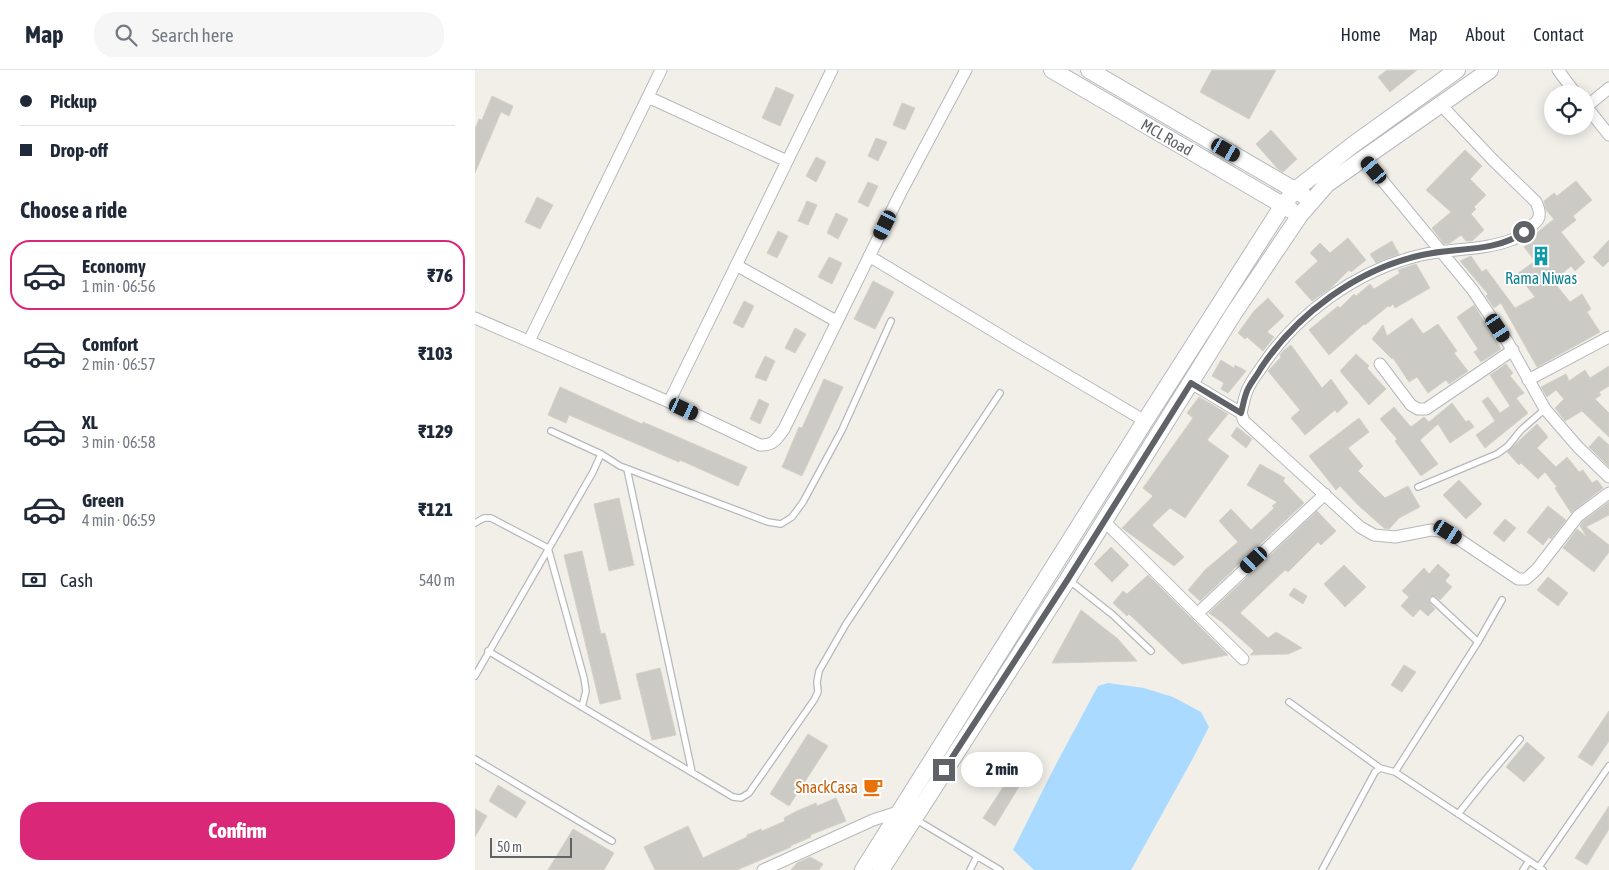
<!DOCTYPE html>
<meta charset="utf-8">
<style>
body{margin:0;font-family:"Asap Condensed",sans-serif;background:#f6f6f7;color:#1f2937;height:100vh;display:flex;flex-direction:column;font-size:19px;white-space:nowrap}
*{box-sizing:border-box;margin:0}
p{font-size:16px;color:#747a83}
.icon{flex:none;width:28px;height:28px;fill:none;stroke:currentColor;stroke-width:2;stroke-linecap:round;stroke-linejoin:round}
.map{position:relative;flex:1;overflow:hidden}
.drawer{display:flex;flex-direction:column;background:#fff;width:475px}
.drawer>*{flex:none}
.guide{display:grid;align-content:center;height:110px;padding:0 20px;background:#fff}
.tools{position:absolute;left:1069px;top:15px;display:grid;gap:10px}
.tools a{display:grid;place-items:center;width:50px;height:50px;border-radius:50%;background:#fff;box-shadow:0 2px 12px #0003;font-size:25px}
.scale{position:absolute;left:15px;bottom:12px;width:82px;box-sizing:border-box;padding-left:5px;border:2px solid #5f6368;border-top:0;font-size:14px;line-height:18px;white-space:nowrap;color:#5f6368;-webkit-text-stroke:4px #fff;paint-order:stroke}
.end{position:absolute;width:22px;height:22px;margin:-11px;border:6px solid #5f6368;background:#fff;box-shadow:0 0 0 2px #fff}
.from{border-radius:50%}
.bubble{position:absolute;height:35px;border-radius:18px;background:#fff;box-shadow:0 2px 12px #0003;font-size:16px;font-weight:800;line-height:35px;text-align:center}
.car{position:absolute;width:15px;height:30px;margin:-15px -8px;border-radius:6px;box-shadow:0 0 4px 1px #0007;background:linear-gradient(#222 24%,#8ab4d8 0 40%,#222 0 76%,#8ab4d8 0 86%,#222 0)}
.guide b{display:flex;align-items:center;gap:18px;height:48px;font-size:19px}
.guide b+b{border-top:1px solid #e0e1e3}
.guide i{width:12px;height:12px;background:#1f2937}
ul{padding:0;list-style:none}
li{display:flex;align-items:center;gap:15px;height:70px;margin:0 10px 8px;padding:0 10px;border:2px solid transparent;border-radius:20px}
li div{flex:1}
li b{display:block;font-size:19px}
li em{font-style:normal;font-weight:800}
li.current{border-color:#db2777}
li>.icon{width:45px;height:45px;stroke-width:1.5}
h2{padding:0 20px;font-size:22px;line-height:60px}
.pay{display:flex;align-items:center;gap:12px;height:55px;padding:0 20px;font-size:19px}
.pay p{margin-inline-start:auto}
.action{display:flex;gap:10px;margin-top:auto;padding:10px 20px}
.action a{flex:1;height:58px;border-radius:20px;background:#db2777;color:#fff;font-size:20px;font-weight:800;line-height:58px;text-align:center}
header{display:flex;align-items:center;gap:30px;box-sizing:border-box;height:70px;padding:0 25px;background:#fff;border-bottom:1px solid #e0e1e3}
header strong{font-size:24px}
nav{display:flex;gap:28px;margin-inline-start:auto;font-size:18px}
.search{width:350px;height:45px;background:#f6f6f7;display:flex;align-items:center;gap:12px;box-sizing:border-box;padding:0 18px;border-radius:20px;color:#747a83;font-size:19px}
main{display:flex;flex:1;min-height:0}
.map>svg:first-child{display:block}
.water{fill:#aadaff}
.building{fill:#cccac5;stroke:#d6d1c6}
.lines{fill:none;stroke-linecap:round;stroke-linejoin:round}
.lane-casing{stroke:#b5b8bc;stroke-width:8}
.street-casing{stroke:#b5b8bc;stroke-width:13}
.secondary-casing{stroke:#b6babf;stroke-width:18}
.lane{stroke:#fff;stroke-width:5.5}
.street{stroke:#fff;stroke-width:11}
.secondary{stroke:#fff;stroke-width:16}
.route{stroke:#5f6368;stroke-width:6}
.labels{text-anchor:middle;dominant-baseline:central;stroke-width:4;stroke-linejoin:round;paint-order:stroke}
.street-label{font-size:16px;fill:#5f6368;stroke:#fff}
.culture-label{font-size:16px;fill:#0d838f;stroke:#fff}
.food-label{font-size:16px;fill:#c56008;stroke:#fff;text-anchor:end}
</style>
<header>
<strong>Map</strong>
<div class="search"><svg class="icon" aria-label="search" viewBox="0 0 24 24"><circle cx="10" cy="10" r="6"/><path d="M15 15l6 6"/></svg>Search here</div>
<nav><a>Home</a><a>Map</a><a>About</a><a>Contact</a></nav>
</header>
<main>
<section class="drawer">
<div class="guide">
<b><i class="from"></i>Pickup</b>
<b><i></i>Drop-off</b>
</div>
<h2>Choose a ride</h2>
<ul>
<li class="current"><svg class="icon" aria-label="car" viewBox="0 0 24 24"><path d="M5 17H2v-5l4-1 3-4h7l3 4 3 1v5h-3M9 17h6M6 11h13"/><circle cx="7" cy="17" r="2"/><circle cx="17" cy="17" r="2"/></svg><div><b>Economy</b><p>1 min · 06:56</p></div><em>₹76</em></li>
<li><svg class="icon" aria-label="car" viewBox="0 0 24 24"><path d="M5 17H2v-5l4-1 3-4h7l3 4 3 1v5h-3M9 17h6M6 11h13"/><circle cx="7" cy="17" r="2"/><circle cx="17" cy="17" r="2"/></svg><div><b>Comfort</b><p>2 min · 06:57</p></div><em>₹103</em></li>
<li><svg class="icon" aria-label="car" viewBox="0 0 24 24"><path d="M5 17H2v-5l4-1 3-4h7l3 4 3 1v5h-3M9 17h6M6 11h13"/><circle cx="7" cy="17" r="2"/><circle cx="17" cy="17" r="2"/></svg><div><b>XL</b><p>3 min · 06:58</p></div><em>₹129</em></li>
<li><svg class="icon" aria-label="car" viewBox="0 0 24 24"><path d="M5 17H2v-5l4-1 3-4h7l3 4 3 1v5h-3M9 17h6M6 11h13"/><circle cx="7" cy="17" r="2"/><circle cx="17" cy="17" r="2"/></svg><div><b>Green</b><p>4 min · 06:59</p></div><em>₹121</em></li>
</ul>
<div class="pay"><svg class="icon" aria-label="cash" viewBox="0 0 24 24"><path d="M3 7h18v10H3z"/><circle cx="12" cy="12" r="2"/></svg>Cash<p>540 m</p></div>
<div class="action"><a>Confirm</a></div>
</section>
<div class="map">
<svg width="1134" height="800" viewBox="0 0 1134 800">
<rect width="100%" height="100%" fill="#f1efe8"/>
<path class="water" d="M633 613 669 618 698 627 726 642 734 657 717 690 656 800H559L538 780 579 698 623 616Z"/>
<path class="building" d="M737 0H801L774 49 725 22Z
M912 0H942L915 22 903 7Z
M301 17 319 25 305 56 287 48Z
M17 26 38 36 34 46 26 42 0 103V59L4 49 7 50Z
M427 33 440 38 430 60 418 55Z
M796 60 822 89 808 102 803 99 781 74Z
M401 68 412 72 403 91 393 86Z
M990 80 1007 96 995 109 1011 125 999 137 1001 139 996 144 1009 160 997 171H991L986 165 975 173 969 174 957 158 976 142 951 120Z
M341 87 351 92 341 112 331 106Z
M1101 111 1117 130 1098 146 1101 150 1086 162 1110 192 1100 201 1096 196 1078 211 1095 232 1107 224 1116 239 1112 242 1125 262 1062 297 1026 233 1019 238 1011 226 1013 224 985 191 996 186 1007 202 1011 199 1040 238 1060 227 1042 204 1060 191 1049 177 1054 173 1053 170 1079 149 1071 140 1069 131 1079 123 1082 126Z
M393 112 403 116 393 137 383 132Z
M62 127 78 135 65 159 50 152Z
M332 131 342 135 333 155 323 151Z
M361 143 373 149 363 169 352 163Z
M303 161 313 166 302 188 292 183Z
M873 168 891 190 876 202 874 200 856 218 837 231 820 212 843 191 835 183 845 173 855 183Z
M1134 170V191L1128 197 1118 187Z
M917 171 924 184 901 193 895 184Z
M354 187 367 193 357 214 343 207Z
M941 194 955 218 920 238 918 234 915 237 913 236 890 255 889 254 854 285 834 260 863 236 865 238 879 224 881 226 895 214 899 219 925 203 923 200Z
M398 211 419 222 400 259 379 249Z
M793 228 809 246 792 262 799 267 788 281 772 267 770 269 763 263 779 241Z
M269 231 279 236 268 258 258 253Z
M999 235 1026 279 1006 292 999 282 1003 279 982 247Z
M937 248 948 264 963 254 982 281 979 283 993 301 974 314 971 310 953 323 942 307 934 312 918 288 917 289 897 269 908 255 912 266Z
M320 258 331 264 320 283 310 278Z
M816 275 847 318 856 309 873 333 862 343 860 340 830 365 816 348 825 340 793 301 806 287 805 285 808 281Z
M881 284 894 296 892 298 911 319 894 335 865 301Z
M290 286 300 291 291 311 280 307Z
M746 290 759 298 760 295 771 301 753 323 746 319 749 313 737 306Z
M1031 294 1038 303 1035 306 1049 323 1041 328 1053 343 1010 378 1001 365 1020 351 1007 331 1013 327 1025 343 1035 336 1015 305Z
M1134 296V316L1124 322 1126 325 1120 329 1134 343V367L1107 341 1090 351 1080 338 1089 329 1081 320 1072 327 1066 317 1091 304 1094 311 1110 300 1115 308Z
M349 309 368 317 327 406 307 397 324 357 327 358Z
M85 317 167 354 168 352 272 397 263 416 205 390 204 392 94 345 91 353 73 345Z
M724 327 753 344 732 370 754 386 710 448 695 438 677 455 709 487 699 496 647 458 678 426 668 418 718 348 712 343Z
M284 329 294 334 285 354 275 349Z
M977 333 991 352 994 350 999 357 975 373 963 354 945 370 963 394 946 406 920 371 922 369 905 349 919 337 936 357 949 347 954 352Z
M884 348 894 362 873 378 888 396 883 401 910 428 933 416 945 437 924 448 914 459 909 458 883 435 865 416 861 420 834 386Z
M1062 354 1073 367 1062 378 1081 397 1092 387 1104 402 1108 400 1117 413 1122 410 1128 418 1096 443 1080 418 1082 417 1070 402 1063 409 1046 393 1044 395 1032 382Z
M762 357 777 369 771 378 756 366Z
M1124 366 1134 375V397L1114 377Z
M785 394 810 408 808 411 829 433 725 531 713 520 730 500 763 472 744 451 756 439 776 460 799 438 797 436 802 432 772 415Z
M984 410 1007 434 991 449 968 425Z
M144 428 159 495 134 501 119 434Z
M1134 432V445L1111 457 1134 475V482L1119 502 1088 478 1102 459 1112 467 1105 456 1108 451Z
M1073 436 1091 450 1076 469 1074 467 1068 475 1052 462Z
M842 441 861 461 846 475 843 472 813 502 810 500 765 543 793 568 801 562 827 578 813 584 775 585 779 581 748 553 734 543Z
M1030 449 1041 458 1029 472 1018 463Z
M636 477 654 495 637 512 619 494Z
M107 481 126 564 130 563 146 629 125 634 89 485Z
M963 494 975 505 970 511 977 517 965 530 960 526 954 527V532L960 539 953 546 945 539 938 547 926 536 934 527 927 521 949 498 954 504Z
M869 495 891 517 870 537 849 514Z
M673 505 753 585 707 594 654 544 652 546 638 533 648 521 652 524Z
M1073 507 1093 523 1083 536 1062 520Z
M819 518 832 526 828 534 814 525Z
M606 540 643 569 662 591 577 593Z
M929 595 941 602 927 622 916 615Z
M185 598 201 665 177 670 161 604Z
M1134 641V671L1117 696 1103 687Z
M333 664 353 676 314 736 295 724Z
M1052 672 1070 688 1049 712 1031 697Z
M529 692 536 696 528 708 522 703Z
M534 708 545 715 520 756 508 748Z
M23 715 51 732 41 748 14 731Z
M361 728 371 751 335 765 336 767 315 776 316 777 262 800H180L169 777 213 756 228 788 272 767V765L286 759 287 761 310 751 309 748 322 741 341 733 342 736Z
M1134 736V759L1112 795 1100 788Z
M0 739 12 746 0 767Z
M98 759 139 783 129 800H73Z
M335 787 348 794 344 800H316L322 793Z"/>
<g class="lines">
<defs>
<path id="lane" d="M76 361 126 384
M152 399 217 702
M943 417 1022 384 1033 376 1046 360 1070 339
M0 453 9 448H16L73 478 109 608 111 621 107 637
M595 511 638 545 676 581
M958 530 1003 572
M13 581 258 727 266 728 274 723 339 630 343 622 342 612 344 601 371 554 525 323
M0 606 118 402 126 384 145 396 293 452 306 454 317 447 328 432 367 360 416 251
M814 632 905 698
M0 689 137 771
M920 702 1003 572 1027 530
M983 744 1011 709 1045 669
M440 749 525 800
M1064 797 1134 696
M495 800 502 786
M847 800 900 702 905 698 920 702 1068 800
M1048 800 1054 791"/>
<path id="street" d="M1083 0 1101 24
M173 27 312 91
M966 35 1018 90 1061 132C1069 149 1062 152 1049 162 1045 165 1041 169 1036 170 1007 181 975 178 946 185 883 200 824 242 788 295 783 303 775 312 772 321 769 328 768 336 766 343L769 351 885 457 899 465 920 467 956 460 973 462 1043 509H1051L1062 499 1103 446 1134 423
M1110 35 1134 65
M1111 37 1134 18
M888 87 997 219 1032 271 1070 339 1103 377 1134 407
M394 186 543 276 670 351
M261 195 361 251
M0 248 194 332 285 375C298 376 302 369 309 359L425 124 491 0
M54 271 186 0
M905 294 936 335 943 339H951L1038 280
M1053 310 1134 267
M716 313 766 343
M194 332 357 0
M629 451 768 589
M722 544 850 424
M288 800 398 750 426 741"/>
<path id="secondary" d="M577 0 816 140
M614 0 828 125
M388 800 670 351 808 135 820 120 879 74 982 0
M406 800 593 509 759 243 825 145 852 114 1015 0"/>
</defs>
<use href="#lane" class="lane-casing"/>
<use href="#street" class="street-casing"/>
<use href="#secondary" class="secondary-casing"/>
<use href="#lane" class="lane"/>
<use href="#street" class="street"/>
<use href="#secondary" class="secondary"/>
</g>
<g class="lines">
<path class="route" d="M469 700 593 509 716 313 766 343C768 336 769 328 772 321 775 313 782 306 786 298 822 244 882 199 947 185 981 177 1020 183 1049 162"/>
</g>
<defs>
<symbol id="building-bare" viewBox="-9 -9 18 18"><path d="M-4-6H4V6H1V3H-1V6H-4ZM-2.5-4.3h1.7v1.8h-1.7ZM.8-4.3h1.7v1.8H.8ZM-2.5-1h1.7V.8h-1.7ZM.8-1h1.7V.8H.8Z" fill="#0f9aa8" stroke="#fff" stroke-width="2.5" paint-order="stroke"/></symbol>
<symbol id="cafe-bare" viewBox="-9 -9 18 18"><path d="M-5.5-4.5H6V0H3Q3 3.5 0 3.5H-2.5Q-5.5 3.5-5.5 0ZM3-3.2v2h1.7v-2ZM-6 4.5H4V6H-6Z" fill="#e8710a" stroke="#fff" stroke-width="2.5" paint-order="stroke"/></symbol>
</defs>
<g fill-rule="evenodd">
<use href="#building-bare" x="1052" y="172" width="28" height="28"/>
<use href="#cafe-bare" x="384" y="703" width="28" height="28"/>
</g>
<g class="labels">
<g class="street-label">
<text transform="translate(692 67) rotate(30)">MCL Road</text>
</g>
<g class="culture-label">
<text x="1066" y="208">Rama Niwas</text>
</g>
<g class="food-label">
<text x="383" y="717">SnackCasa</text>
</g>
</g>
</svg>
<div class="tools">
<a><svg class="icon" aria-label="locate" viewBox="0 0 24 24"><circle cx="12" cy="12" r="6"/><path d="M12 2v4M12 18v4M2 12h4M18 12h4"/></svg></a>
</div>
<div class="scale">50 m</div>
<i class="end from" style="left:1049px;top:162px"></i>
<i class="end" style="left:469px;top:700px"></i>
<div class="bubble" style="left:486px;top:682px;width:82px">2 min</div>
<i class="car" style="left:751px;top:80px;rotate:120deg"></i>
<i class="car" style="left:899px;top:100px;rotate:320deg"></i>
<i class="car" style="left:410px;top:155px;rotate:206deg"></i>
<i class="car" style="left:1023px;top:258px;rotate:146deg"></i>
<i class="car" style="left:209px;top:339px;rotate:115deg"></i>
<i class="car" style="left:973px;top:462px;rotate:122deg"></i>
<i class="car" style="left:779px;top:490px;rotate:227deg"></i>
</div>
</main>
